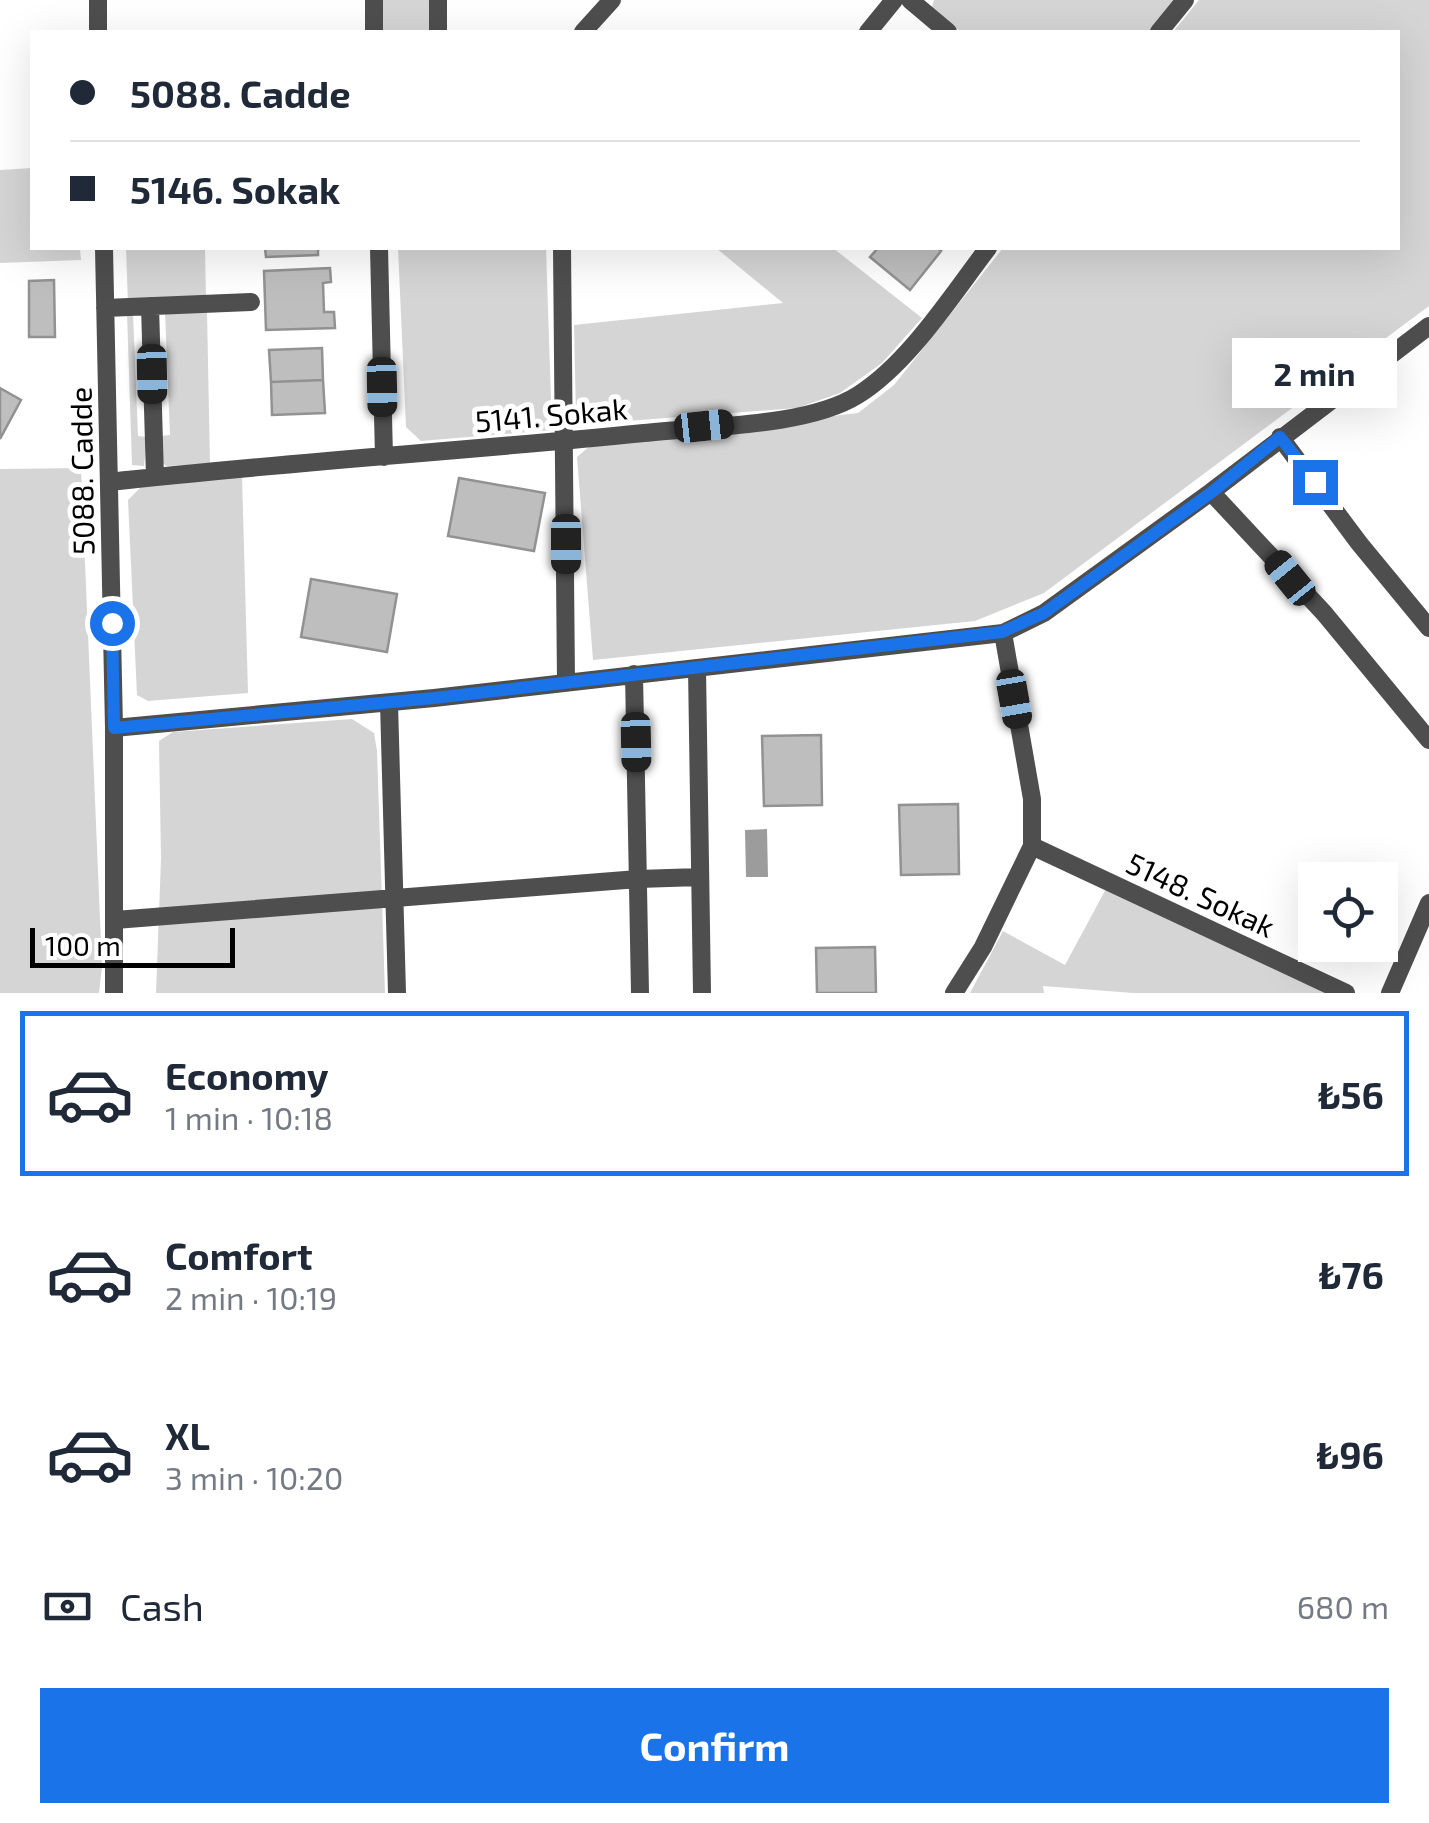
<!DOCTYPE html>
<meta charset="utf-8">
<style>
body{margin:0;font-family:"Exo 2",sans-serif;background:#f6f6f7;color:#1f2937;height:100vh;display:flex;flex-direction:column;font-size:38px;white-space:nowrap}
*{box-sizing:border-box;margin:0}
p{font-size:32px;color:#747a83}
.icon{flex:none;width:55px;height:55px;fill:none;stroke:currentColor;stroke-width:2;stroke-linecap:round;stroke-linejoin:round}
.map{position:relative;height:993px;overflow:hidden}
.details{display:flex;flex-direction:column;background:#fff;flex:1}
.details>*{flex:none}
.hud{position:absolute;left:30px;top:30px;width:1370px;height:220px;border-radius:0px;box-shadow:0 10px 40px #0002;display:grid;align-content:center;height:220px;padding:0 40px;background:#fff}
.tools{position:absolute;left:1298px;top:862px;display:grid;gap:20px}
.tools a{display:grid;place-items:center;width:100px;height:100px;border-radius:0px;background:#fff;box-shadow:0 10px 40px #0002;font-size:50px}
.scale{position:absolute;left:30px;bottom:25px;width:205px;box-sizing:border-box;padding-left:10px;border:5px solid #000;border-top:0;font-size:28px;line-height:35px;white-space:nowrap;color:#000;-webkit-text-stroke:8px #fff;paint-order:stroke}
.end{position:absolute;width:45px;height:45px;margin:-22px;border:12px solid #1a73e8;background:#fff;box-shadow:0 0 0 5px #fff}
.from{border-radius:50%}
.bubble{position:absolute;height:70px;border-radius:0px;background:#fff;box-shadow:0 10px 40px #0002;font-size:32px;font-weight:700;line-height:70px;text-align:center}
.car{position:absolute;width:30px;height:60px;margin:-30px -15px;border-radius:12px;box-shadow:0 0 8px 2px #0007;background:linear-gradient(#222 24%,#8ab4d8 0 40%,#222 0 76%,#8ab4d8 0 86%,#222 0)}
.hud b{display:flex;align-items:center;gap:35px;height:95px;font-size:38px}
.hud b+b{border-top:2px solid #e0e1e3}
.hud i{width:25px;height:25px;background:#1f2937}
ul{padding:18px 0 0;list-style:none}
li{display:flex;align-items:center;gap:30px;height:165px;margin:0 20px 15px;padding:0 20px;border:5px solid transparent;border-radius:0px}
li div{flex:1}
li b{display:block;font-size:38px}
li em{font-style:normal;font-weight:700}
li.current{border-color:#1a73e8}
li>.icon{width:90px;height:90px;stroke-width:1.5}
.pay{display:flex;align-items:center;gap:25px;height:110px;padding:0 40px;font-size:38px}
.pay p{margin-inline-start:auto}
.button{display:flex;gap:20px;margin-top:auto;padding:20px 40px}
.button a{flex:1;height:115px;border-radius:0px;background:#1a73e8;color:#fff;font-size:40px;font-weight:700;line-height:115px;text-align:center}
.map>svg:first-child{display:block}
.green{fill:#d5d5d5}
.water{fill:#9c9c9c}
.building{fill:#bebebe;stroke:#929292;stroke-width:2.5}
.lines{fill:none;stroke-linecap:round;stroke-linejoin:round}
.minor{stroke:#4e4e4e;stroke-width:18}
.route{stroke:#1a73e8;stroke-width:12}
.labels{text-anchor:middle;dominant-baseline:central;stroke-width:10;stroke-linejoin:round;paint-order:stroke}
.street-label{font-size:30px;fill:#000;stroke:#fff}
</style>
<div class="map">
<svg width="1429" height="993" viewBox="0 0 1429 993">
<rect width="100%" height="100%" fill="#fff"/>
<path class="green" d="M380 0H432V32H381Z
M934 0H1176L1149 32H961L932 7Z
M1199 0H1429V306L1044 593 975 621 593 660 577 457 591 445 858 413 894 385 1003 248H1398V32H1173Z
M32 168V248H80L81 260 0 263V170Z
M126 248H205L206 300 128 304Z
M398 248H546L552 430 421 441 406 427Z
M716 248H833L922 318 882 363 840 393 797 408 588 424 576 416 574 325 783 303Z
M207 311 210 464 166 466 161 461 160 436 170 435 165 312Z
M127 313 133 314 138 436 147 437 144 466 132 465Z
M81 468 102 966 99 993H0V469Z
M242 475 248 693 148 701 137 695 128 500 145 483Z
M352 719 374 733 377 751 385 993H156L161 859 159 741 173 732Z
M1107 887 1342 993H1133L1043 986 1044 993H970L1003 931 1065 965Z"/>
<path class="water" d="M767 829 768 877H746L745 830Z"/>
<path class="building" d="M265 248H318V255L266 257Z
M878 248H937L941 251 910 290 870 257Z
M330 268 331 282 323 283 324 312H334L335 328 266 330 264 271Z
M54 280 55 337H29V281Z
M322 348 323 380 271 382 269 350Z
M323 380 325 413 272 415 271 382Z
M0 388 21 400 0 439Z
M459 478 545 493 534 551 448 536Z
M311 579 397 594 387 652 301 637Z
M821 735 822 805 764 806 762 736Z
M958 804 959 874 901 875 899 805Z
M875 947 876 993H817L816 948Z"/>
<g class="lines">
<path class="minor" d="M98 0V32
M374 0V32
M438 0V32
M910 0 948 32
M583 32 612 0
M868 32 894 0
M1159 32 1185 0
M104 248 114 728V993
M379 248 384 457
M562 248 566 682
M150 306 155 477
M105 308 251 302
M1280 437 1359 543 1429 628
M109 482C287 462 466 451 644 433 705 426 807 427 858 395 909 363 952 295 988 248
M1211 492 1324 613 1429 740
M697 668 702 993
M634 674 640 993
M389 703 397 993
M114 728 434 698 1003 633 1044 613 1211 492 1429 326
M1032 846 1346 993
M115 920 638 879 700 877
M954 993 983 947 1032 846V799L1003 633
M1390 993 1429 903"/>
</g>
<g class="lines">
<path class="route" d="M112 623 114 728 434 698 1002 632 1044 613 1212 492 1280 437 1315 482"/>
</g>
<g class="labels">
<g class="street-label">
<text transform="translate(551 414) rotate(-5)">5141. Sokak</text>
<text transform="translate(81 471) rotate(-91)">5088. Cadde</text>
<text transform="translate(1201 894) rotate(25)">5148. Sokak</text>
</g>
</g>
</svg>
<div class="tools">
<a><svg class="icon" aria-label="locate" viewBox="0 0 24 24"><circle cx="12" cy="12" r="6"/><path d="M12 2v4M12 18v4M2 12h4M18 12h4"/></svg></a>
</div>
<div class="scale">100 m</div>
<i class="end from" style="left:112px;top:623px"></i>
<i class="end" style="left:1315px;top:482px"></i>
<div class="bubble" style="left:1232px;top:338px;width:165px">2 min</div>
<i class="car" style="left:152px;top:374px;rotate:179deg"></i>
<i class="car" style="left:382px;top:387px;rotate:179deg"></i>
<i class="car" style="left:704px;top:426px;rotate:84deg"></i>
<i class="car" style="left:566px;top:544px;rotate:180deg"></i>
<i class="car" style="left:1290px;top:578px;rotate:321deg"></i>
<i class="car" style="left:1014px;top:699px;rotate:170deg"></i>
<i class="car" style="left:636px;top:742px;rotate:179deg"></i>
<div class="hud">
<b><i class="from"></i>5088. Cadde</b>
<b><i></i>5146. Sokak</b>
</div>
</div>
<section class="details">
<ul>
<li class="current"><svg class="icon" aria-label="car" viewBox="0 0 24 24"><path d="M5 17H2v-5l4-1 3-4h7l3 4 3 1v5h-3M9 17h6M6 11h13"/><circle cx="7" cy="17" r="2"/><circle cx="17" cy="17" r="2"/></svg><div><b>Economy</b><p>1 min · 10:18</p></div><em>₺56</em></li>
<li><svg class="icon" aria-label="car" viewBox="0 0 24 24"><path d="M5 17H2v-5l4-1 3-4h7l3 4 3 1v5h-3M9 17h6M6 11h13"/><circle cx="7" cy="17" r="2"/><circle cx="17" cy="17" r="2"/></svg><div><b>Comfort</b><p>2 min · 10:19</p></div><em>₺76</em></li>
<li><svg class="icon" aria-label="car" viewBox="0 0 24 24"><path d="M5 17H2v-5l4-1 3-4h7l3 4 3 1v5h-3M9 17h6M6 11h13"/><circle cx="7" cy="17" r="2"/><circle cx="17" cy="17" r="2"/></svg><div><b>XL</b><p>3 min · 10:20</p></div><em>₺96</em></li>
</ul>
<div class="pay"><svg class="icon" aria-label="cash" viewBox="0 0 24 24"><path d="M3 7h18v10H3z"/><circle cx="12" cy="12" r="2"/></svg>Cash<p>680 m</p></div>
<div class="button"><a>Confirm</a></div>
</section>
